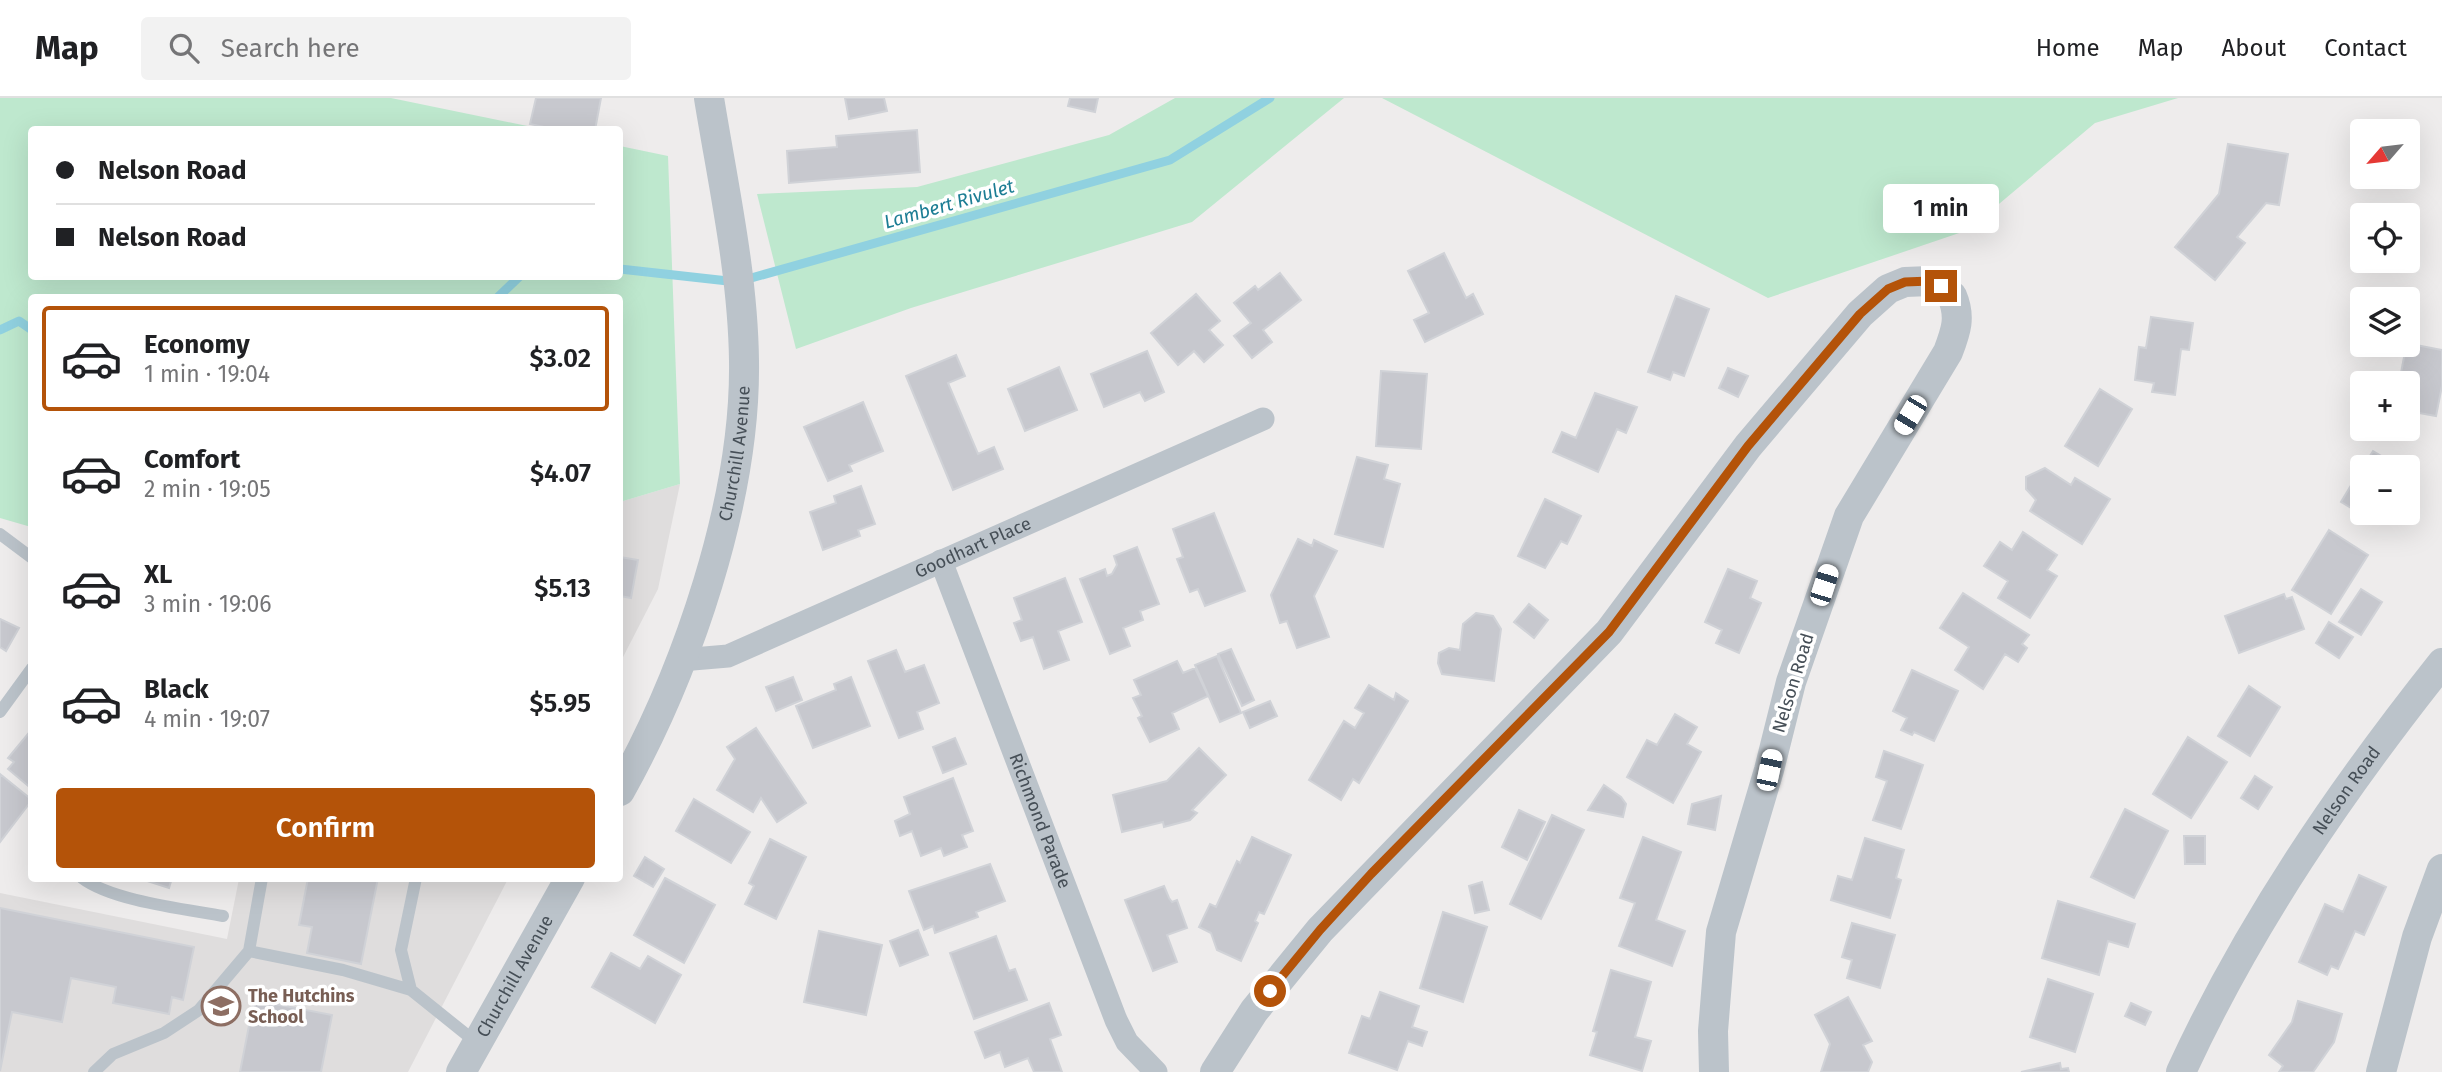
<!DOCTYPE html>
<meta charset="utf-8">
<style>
body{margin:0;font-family:"Fira Sans",sans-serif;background:#f2f2f2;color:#202124;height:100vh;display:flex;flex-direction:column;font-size:26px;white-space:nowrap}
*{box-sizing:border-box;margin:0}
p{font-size:23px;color:#757577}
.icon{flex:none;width:38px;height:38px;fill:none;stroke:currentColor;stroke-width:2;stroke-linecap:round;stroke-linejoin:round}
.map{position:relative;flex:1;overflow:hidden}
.sheet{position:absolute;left:28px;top:196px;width:595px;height:588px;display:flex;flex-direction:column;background:#fff;border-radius:7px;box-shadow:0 7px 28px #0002}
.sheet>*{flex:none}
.hud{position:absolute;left:28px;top:28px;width:595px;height:154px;border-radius:7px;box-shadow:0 7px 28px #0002;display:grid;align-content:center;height:154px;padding:0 28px;background:#fff}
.needle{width:46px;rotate:242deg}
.fabs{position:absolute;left:2350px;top:21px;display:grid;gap:14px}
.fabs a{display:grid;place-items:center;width:70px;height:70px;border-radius:7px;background:#fff;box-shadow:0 7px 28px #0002;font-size:35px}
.end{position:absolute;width:32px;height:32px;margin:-16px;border:9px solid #b45309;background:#fff;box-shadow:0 0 0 4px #fff}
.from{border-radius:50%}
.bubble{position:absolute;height:49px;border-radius:7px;background:#fff;box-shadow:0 7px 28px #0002;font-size:23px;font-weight:600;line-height:49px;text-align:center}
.car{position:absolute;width:21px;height:42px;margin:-21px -10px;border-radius:9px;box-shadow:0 0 5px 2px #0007;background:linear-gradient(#fff 24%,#345 0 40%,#fff 0 76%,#345 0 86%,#fff 0)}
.hud b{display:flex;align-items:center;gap:24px;height:66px;font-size:26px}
.hud b+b{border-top:2px solid #e0e0e0}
.hud i{width:18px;height:18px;background:#202124}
ul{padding:12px 0 0;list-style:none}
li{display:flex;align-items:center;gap:21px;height:105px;margin:0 14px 10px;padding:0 14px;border:4px solid transparent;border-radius:7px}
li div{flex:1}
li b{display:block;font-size:26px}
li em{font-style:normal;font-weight:600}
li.active{border-color:#b45309}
li>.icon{width:63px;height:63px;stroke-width:1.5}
.cta{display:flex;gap:14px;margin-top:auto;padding:14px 28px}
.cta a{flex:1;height:80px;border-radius:7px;background:#b45309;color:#fff;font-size:28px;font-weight:600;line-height:80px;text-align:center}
header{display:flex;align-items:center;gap:42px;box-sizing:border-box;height:98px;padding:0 35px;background:#fff;border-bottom:2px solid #e0e0e0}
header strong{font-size:33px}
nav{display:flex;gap:38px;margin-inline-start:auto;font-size:24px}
.search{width:490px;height:63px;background:#f2f2f2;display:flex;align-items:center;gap:18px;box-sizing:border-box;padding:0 24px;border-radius:7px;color:#757577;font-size:26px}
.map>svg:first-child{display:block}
.education{fill:#dfdddd}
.green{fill:#bee8ce}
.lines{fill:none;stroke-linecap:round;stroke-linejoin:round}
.stream{stroke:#90d1e0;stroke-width:9}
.building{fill:#c7c8ce;stroke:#d0d2d7;stroke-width:2}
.service{stroke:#bbc3ca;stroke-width:12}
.minor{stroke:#bbc3ca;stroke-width:23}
.tertiary{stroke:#bbc3ca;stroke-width:30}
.route{stroke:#b45309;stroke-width:9}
.labels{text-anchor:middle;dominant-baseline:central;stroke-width:7;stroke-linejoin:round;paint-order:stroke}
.street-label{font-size:18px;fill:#464f57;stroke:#fff}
.education-label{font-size:18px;font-weight:bold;fill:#785e54;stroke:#fff;text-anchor:start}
.water-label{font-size:19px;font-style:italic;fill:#1c7d94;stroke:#fff}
</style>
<header>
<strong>Map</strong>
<div class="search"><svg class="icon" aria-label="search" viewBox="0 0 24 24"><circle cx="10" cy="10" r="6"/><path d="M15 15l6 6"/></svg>Search here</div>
<nav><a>Home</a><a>Map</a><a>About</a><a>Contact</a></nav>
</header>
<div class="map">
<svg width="2442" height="974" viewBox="0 0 2442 974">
<rect width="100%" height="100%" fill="#eeecec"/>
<path class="education" d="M680 386 658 491 620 565V404Z
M239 781H508L408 974H0V795L227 841Z"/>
<path class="green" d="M0 0H391L542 31 32 32V178H620V48L668 58 680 386 620 404V200H32L31 429 0 420Z
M1175 0H1344L1192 124 911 210 796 251 757 96 917 89 1109 37Z
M1382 0H2178L2095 25 1968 132 1768 200Z"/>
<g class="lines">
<path class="stream" d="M620 171 737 184 1170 62 1270 0
M497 200 520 178
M0 232 19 223 32 232"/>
</g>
<path class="building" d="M536 0H601L595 32H558L530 26Z
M845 0H884L887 13 849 21Z
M1070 0H1098L1095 14 1068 8Z
M917 32 920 74 789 85 787 53 837 49 836 38Z
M2228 46 2288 56 2279 107 2266 105 2237 139 2245 145 2215 182 2175 149 2219 96Z
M1444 155 1466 200 1473 196 1483 216 1425 244 1414 222 1429 215 1408 173Z
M1280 175 1301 202 1263 232 1272 244 1252 260 1234 238 1251 225 1234 205 1255 188 1258 192Z
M1196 196 1220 223 1209 232 1223 247 1204 264 1194 253 1178 267 1151 235Z
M1676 198 1709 211 1684 278 1673 274 1670 282 1648 274Z
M2151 219 2193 225 2189 252 2181 251 2175 297 2152 294 2154 285 2135 282 2139 249 2146 250Z
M2416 247 2442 252V288L2436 318 2408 313V285H2399L2405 254 2414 256Z
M1147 253 1164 294 1145 303 1140 294 1104 309 1091 276Z
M956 257 965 278 948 285 978 356 994 349 1003 371 953 392 906 278Z
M1059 269 1077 312 1025 333 1008 291Z
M1728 270 1748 278 1738 299 1719 290Z
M1381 273 1427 276 1421 351 1376 348Z
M2100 291 2132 311 2098 368 2065 348Z
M1595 295 1637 309 1626 335 1617 331 1598 374 1553 354 1562 334 1576 340Z
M863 304 883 353 849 367 852 373 828 383 804 329Z
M2373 353 2400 369H2363Z
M1357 359 1388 367 1384 381 1400 386 1383 449 1335 436Z
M2362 369V415H2371L2368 420 2341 404Z
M2045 370 2071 387 2075 380 2110 401 2082 446 2030 413 2036 402 2026 391V379Z
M861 388 875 426 858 432 860 438 823 452 810 414 836 405 834 398Z
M1545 401 1581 418 1567 446 1561 443 1545 470 1518 458Z
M1214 415 1245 493 1205 508 1198 491 1190 494 1177 461 1183 459 1173 431Z
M2329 432 2368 457 2331 516 2292 492Z
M2023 434 2057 457 2047 472 2057 478 2030 520 1998 500 2008 483 1984 468 2000 444 2012 452Z
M1298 441 1312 448 1314 442 1337 453 1314 498 1329 539 1297 550 1287 523 1280 525 1271 497Z
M1137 449 1159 506 1140 513 1143 522 1123 530 1130 548 1110 556 1080 481 1105 471 1107 478 1112 476 1117 467 1114 458Z
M620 459 638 462 631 500 620 498Z
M1728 471 1757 483 1750 500 1761 505 1739 555 1716 545 1722 532 1705 524Z
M1065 480 1082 524 1058 533 1069 562 1044 571 1033 539 1021 543 1014 525 1022 522 1014 500Z
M2361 491 2382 504 2361 537 2339 524Z
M1963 495 2029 537 2022 546 2027 550 2018 564 2005 556 1983 591 1955 572 1969 549 1940 530Z
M2284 496 2286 501 2292 499 2304 531 2239 555 2225 518Z
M1529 506 1548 522 1534 540 1514 524Z
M1476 515 1493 518 1501 531 1494 583 1442 576 1438 565 1439 555 1449 550 1460 552 1463 526Z
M0 521 19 530 6 553 0 549Z
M2329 524 2353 539 2339 560 2316 545Z
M1231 551 1254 602 1242 608 1218 556Z
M896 552 905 574 924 567 939 605 917 614 923 631 899 640 868 563Z
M1217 558 1241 615 1220 624 1195 567Z
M1177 563 1183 575 1195 570 1208 598 1172 615 1179 631 1150 644 1138 620 1142 618 1133 600 1141 597 1134 582Z
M1912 572 1958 593 1934 643 1914 634 1912 637 1901 632 1907 620 1893 613Z
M793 579 802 602 776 613 766 589Z
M851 579 870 628 813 650 796 608 836 592 834 586Z
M1369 587 1394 602 1396 595 1408 603 1359 685 1353 681 1341 702 1309 682 1344 623 1355 630 1364 615 1355 610Z
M2249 588 2280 609 2250 658 2218 638Z
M1270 603 1277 618 1250 630 1243 614Z
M1675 616 1697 629 1687 646 1701 654 1673 705 1627 679 1647 642 1657 647Z
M756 630 806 705 777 724 761 700 753 714 717 692 735 661 727 649Z
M32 631V691L8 671 14 664 8 660Z
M2188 639 2227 664 2191 720 2153 696Z
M955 640 966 666 943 675 933 649Z
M1199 650 1226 677 1192 712 1197 715 1190 722 1164 729 1163 724 1122 734 1113 697 1167 683Z
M1884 653 1923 667 1901 731 1873 722 1887 683 1876 679Z
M0 676 32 702 0 744Z
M2255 678 2272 689 2258 711 2241 700Z
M953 680 973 733 962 737 967 749 944 758 941 750 921 758 912 733 900 738 895 723 910 716 904 699Z
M1604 687 1621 699 1626 706 1623 719 1588 712Z
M1721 698 1715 732 1688 726 1692 706Z
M694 701 750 734 731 765 676 733Z
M2125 711 2168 733 2134 800 2091 779Z
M1519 712 1545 724 1527 762 1502 749Z
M1552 717 1584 732 1541 821 1510 806Z
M2184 738H2205V766H2185Z
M1252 739 1291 757 1264 816 1259 814 1255 823 1258 825 1241 863 1217 852 1211 835 1199 829 1210 806 1216 809 1237 763 1240 765Z
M1643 739 1681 754 1656 822 1685 833 1672 868 1619 848 1635 805 1620 800Z
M1865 740 1904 752 1896 780 1901 782 1890 820 1831 802 1838 778 1852 782Z
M770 741 806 759 776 821 745 806 754 788 749 785Z
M645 759 664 771 653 789 634 778Z
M990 766 1005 803 976 814 978 819 935 835 933 828 924 832 909 793Z
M2359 777 2386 789 2364 837 2355 833 2338 871 2331 868 2327 877 2299 864 2325 806 2343 814Z
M138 780H172L169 790Z
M308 780H378L361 866 307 855 312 829 299 827Z
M665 780 715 807 684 865 634 837Z
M1482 784 1489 812 1475 815 1469 788Z
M1164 788 1169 800 1172 804 1177 802 1187 830 1167 837 1177 864 1153 873 1125 802Z
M2058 803 2135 826 2128 849 2108 843 2099 877 2042 860Z
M0 810 194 849 183 902 172 899 169 916 113 905 116 889 71 880 62 924 12 914 0 973Z
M1443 814 1487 829 1463 904 1420 890Z
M1852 825 1895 837 1880 890 1847 880 1852 862 1842 859Z
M918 832 928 857 900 868 890 843Z
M819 833 882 847 866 917 804 904Z
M996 838 1009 873 1015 871 1027 902 974 921 950 855Z
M611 855 640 871 648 858 681 877 655 925 592 889Z
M1611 872 1651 884 1635 939 1651 943 1642 973 1590 957 1597 934 1593 933Z
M2048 881 2093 896 2075 954 2030 939Z
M1380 894 1419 908 1412 929 1427 934 1422 948 1408 943 1397 972 1349 955 1362 918 1370 921Z
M1848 899 1872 943 1863 947 1872 964 1868 974H1821L1830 946 1815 917Z
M254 902 332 917 321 974H240Z
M2298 903 2342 916 2334 944 2313 974H2279L2283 968 2269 957 2292 924Z
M1049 905 1061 937 1050 941 1062 974H1034L1028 960 1005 969 1000 954 985 960 975 934Z
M2131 905 2151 914 2145 927 2125 918Z
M2060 965 2061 971 2068 970 2069 974H2021Z"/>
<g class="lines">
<path class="service" d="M0 436 32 460
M0 614 32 570
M82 780C112 803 185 811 223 818
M249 853 343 872 411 892 477 945
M411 892 401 852 416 780
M94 974 113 956 164 935 199 912 249 853 262 780"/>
<g class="minor">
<path id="s1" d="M941 463 1116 922 1127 944 1156 974"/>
<path id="s2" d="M681 562 728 558 1263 321"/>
</g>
<g class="tertiary">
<path id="s3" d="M620 693C687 573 746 402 744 263 743 176 723 86 709 0"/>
<path id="s4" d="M461 974 570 780"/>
<path d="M1215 974 1254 913 1320 832 1609 534 1748 348 1860 216 1888 191 1905 184 1930 183 1952 198C1961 219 1956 233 1948 254L1849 418 1791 584 1769 672 1721 834 1713 933 1714 974"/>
<path id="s5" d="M2181 974C2249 826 2341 692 2442 565"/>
<path d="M2381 974 2417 839 2442 771"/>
</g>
</g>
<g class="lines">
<path class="route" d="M1270 893 1320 832 1371 776 1609 534 1748 348 1860 216 1888 191 1905 184 1930 183 1941 188"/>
</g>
<defs>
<symbol id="school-ring" viewBox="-11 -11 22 22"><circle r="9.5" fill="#fff" stroke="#8d6e63" stroke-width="1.5"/><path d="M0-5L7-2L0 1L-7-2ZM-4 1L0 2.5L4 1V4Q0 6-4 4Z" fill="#8d6e63"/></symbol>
</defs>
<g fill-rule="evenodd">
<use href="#school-ring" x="199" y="886" width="44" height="44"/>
</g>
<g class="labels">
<g class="street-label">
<text stroke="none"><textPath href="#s3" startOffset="359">Churchill Avenue</textPath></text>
<text stroke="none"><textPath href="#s2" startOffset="315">Goodhart Place</textPath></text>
<text transform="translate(1793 585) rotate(-73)">Nelson Road</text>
<text stroke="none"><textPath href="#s5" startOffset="327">Nelson Road</textPath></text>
<text stroke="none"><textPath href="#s1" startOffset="278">Richmond Parade</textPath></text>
<text stroke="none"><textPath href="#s4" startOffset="110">Churchill Avenue</textPath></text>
</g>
<g class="education-label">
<text x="248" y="898">The Hutchins<tspan x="248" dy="21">School</tspan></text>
</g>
<g class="water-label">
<text transform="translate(949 106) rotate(-16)">Lambert Rivulet</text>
</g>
</g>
</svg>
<div class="fabs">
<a><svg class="needle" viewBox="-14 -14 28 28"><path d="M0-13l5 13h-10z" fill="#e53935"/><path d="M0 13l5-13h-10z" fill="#757577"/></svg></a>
<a><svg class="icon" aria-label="locate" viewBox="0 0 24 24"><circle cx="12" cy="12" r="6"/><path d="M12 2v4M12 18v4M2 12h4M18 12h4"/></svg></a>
<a><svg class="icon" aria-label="layers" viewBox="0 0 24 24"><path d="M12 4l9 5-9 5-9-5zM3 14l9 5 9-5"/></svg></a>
<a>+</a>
<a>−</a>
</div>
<i class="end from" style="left:1270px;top:893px"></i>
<i class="end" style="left:1941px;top:188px"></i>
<div class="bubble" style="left:1883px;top:86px;width:116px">1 min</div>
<i class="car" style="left:1910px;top:317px;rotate:211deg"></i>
<i class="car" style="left:1824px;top:487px;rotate:18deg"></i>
<i class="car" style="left:1769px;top:672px;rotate:12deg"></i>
<div class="hud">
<b><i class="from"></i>Nelson Road</b>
<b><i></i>Nelson Road</b>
</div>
<section class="sheet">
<ul>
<li class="active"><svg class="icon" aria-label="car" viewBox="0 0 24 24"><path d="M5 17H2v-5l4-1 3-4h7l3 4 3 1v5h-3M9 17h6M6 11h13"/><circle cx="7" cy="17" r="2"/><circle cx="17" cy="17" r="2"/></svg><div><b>Economy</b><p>1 min · 19:04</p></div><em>$3.02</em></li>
<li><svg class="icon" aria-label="car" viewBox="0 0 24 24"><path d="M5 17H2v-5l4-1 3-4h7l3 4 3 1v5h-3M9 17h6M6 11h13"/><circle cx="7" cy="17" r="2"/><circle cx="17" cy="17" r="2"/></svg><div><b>Comfort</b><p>2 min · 19:05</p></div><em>$4.07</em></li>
<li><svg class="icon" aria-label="car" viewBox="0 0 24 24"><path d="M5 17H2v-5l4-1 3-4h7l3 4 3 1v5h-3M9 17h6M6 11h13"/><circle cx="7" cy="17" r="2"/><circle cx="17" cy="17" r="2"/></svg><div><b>XL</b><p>3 min · 19:06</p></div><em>$5.13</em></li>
<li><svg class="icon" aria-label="car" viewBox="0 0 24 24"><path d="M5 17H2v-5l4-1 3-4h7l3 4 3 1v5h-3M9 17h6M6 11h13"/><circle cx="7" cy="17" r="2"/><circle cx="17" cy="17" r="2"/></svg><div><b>Black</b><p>4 min · 19:07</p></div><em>$5.95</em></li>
</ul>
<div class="cta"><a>Confirm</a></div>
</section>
</div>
